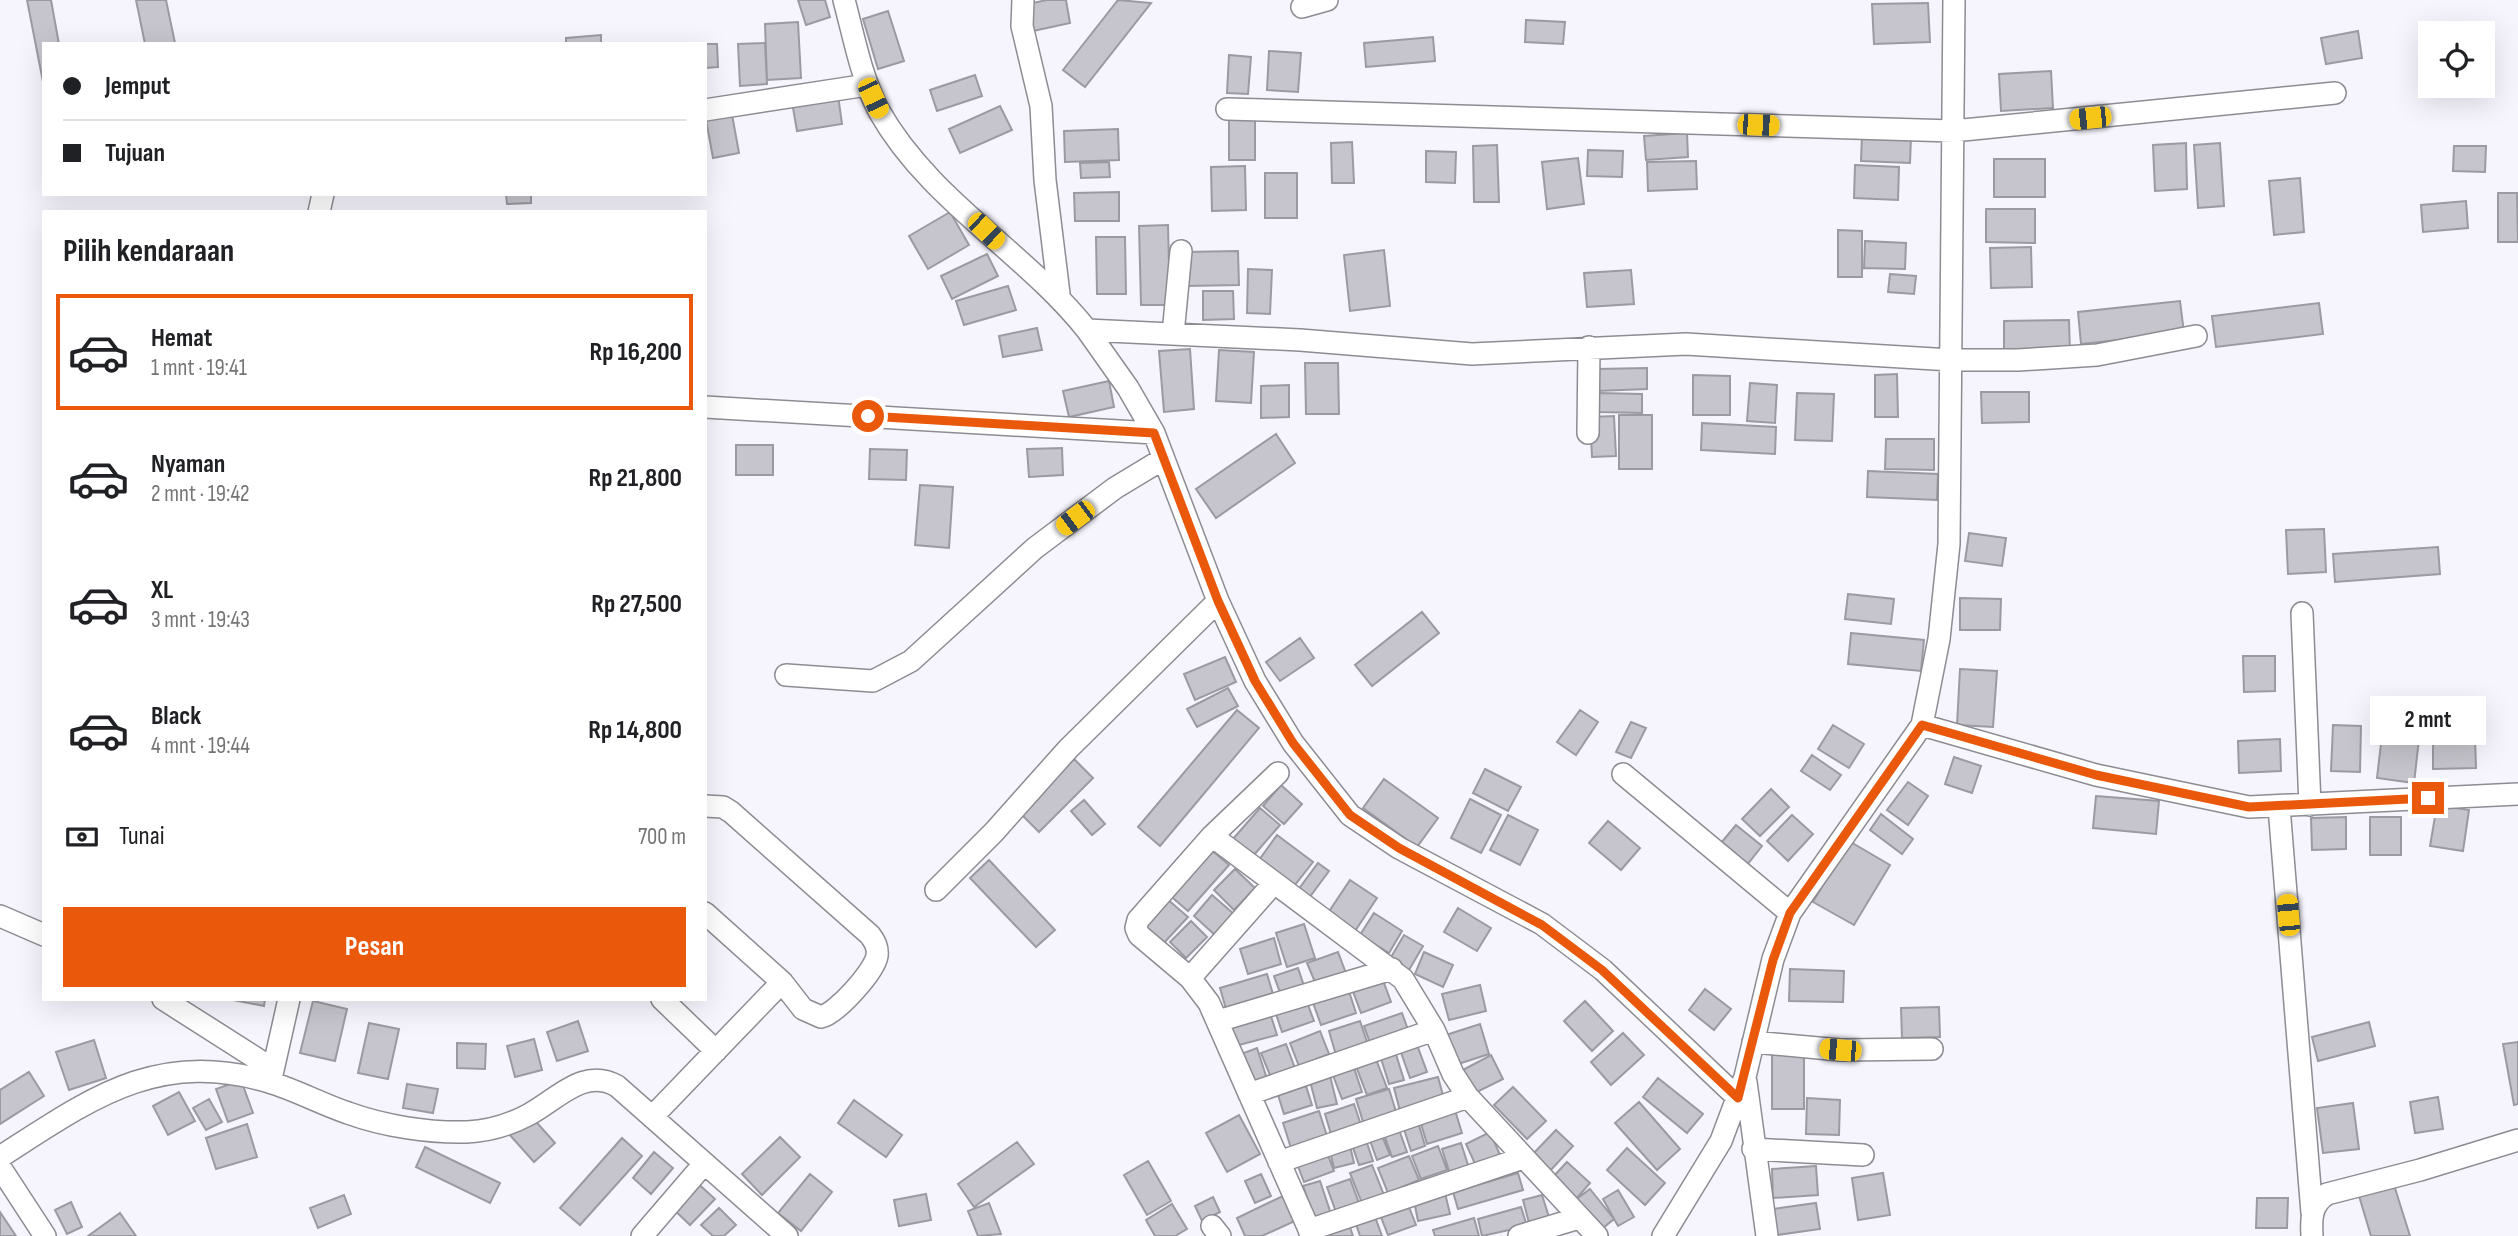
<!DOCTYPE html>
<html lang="id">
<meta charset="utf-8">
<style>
body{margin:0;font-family:"Sofia Sans Condensed",sans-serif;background:#f6f6f6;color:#202124;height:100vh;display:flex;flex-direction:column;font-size:26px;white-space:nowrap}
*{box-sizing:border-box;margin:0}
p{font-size:23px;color:#757577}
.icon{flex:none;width:38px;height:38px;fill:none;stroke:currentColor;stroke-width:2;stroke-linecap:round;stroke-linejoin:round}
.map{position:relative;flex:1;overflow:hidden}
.drawer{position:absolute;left:42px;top:210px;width:665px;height:791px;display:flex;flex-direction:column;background:#fff;border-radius:0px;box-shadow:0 7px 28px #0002}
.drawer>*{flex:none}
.hud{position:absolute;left:42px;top:42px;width:665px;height:154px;border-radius:0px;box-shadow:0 7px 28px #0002;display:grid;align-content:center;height:154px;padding:0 21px;background:#fff}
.fabs{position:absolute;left:2418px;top:21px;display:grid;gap:14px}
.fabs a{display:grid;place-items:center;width:77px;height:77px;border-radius:0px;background:#fff;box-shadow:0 7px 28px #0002;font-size:35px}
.end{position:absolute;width:32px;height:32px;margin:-16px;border:9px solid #ea580c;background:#fff;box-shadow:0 0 0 4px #fff}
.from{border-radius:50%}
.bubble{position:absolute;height:49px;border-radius:0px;background:#fff;box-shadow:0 7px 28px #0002;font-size:23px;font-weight:700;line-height:49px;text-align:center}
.car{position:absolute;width:21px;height:42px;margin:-21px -10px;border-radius:9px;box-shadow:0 0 5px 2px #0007;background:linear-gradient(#f5c518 24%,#345 0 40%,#f5c518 0 76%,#345 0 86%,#f5c518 0)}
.hud b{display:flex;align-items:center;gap:24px;height:66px;font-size:26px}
.hud b+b{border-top:2px solid #e0e0e0}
.hud i{width:18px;height:18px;background:#202124}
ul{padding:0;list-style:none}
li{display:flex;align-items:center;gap:21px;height:116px;margin:0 14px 10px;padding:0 7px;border:4px solid transparent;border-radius:0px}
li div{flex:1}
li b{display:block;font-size:26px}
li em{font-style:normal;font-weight:700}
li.current{border-color:#ea580c}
li>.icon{width:63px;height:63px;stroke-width:1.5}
h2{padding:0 21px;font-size:32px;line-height:84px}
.pay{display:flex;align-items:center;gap:18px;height:77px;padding:0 21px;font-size:26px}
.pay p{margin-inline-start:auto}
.primary-button{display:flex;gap:14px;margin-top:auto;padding:14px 21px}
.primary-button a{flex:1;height:80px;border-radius:0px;background:#ea580c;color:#fff;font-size:28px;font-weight:700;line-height:80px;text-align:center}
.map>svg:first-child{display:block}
.building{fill:#c6c5cd;stroke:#9b9aa2;stroke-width:2}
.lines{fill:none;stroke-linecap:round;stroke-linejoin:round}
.street-casing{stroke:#8d8c93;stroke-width:24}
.street{stroke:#fff;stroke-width:21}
.route{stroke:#ea580c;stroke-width:9}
</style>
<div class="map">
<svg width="2518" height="1236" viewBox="0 0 2518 1236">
<rect width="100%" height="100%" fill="#f6f5fd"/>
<path class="building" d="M27 0H51L59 44H44V87Z
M136 0H166L175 43 145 44Z
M798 0H825L830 17 806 25Z
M1047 0H1066L1070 23 1033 31 1028 4Z
M1118 0 1151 3 1085 87 1063 70Z
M1928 3 1930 42 1874 44 1872 4Z
M888 11 904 61 878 69 863 19Z
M1526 20 1565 22 1563 44 1525 42Z
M798 22 801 78 767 80 765 24Z
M2358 31 2362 58 2326 64 2321 38Z
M601 35V44H566V38Z
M1433 37 1435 61 1366 67 1364 43Z
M765 43 767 84 740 86 738 44Z
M705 44H717L718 67 705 68Z
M1269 51 1301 53 1298 92 1267 90Z
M1229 55 1251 57 1248 94 1227 93Z
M2051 71 2053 108 2001 111 1999 74Z
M975 75 982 96 937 111 930 90Z
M838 95 842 124 797 131 792 102Z
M1000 106 1012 130 960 153 949 129Z
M731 109 739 153 713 158 705 114Z
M1229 119H1255V160H1229Z
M1118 129 1119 160 1065 162 1064 131Z
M1687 133 1688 157 1646 160 1644 136Z
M1862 135 1911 138 1910 163 1861 161Z
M1352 142 1354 183H1332L1331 143Z
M2186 143 2187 189 2155 191 2153 145Z
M2220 143 2224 206 2198 208 2194 145Z
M1497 145 1499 202H1474L1473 146Z
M2454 146H2486L2485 172 2453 171Z
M1588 150 1623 151 1622 177 1587 176Z
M1426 151 1456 152 1455 183 1426 182Z
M1578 158 1584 204 1547 209 1542 162Z
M1994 159H2045V197H1994Z
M1696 161 1697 189 1648 191 1647 162Z
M1109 162 1110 177 1081 178 1080 163Z
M1855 165 1899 167 1898 200 1854 198Z
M1245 166 1246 210 1212 211 1211 167Z
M1265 173H1297V218H1265Z
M2300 178 2304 232 2274 235 2269 181Z
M1119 192V221H1075L1074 193Z
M2498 193H2517L2518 242H2498Z
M506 194H531V203L507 204Z
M2466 201 2468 228 2423 232 2421 205Z
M1986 209H2035V243L1986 242Z
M950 212 969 245 928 269 909 236Z
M1168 225 1170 305H1141L1139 226Z
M1838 230 1862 231V277H1838Z
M1096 237H1125L1126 294H1097Z
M1865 241 1906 243 1905 269 1864 268Z
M2031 247 2032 287 1991 288 1990 248Z
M1384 250 1390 306 1350 311 1344 255Z
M1238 251 1239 285 1186 286 1184 252Z
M987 254 998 276 952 299 941 276Z
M1248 269 1272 270 1270 314 1247 313Z
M1631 270 1634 304 1587 307 1584 273Z
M1890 274 1916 276 1914 294 1888 292Z
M1008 286 1016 310 964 325 956 301Z
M1203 291H1233L1234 319 1203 320Z
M2180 301 2184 333 2081 344 2078 312Z
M2319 303 2323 334 2216 347 2212 316Z
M2069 320 2070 354 2004 355V321Z
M1037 328 1042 350 1003 357 999 336Z
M1190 349 1194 409 1164 412 1159 351Z
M1219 350 1254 352 1251 403 1216 401Z
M1305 363H1338L1339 414H1306Z
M1647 368V389L1597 391 1596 369Z
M1897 374 1898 417H1875V375Z
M1693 375 1730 376V415H1693Z
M1109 381 1114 407 1069 417 1063 391Z
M1750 383 1777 385 1775 423 1747 421Z
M1289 385V417L1261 418V386Z
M1981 392H2029V422L1982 423Z
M1599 393 1642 394V413L1599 412Z
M1797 393 1834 394 1832 441 1795 440Z
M1619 415H1652V469H1619Z
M1614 416 1616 456 1592 457 1590 417Z
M1702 423 1776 427 1775 454 1701 450Z
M1276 434 1295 463 1216 518 1196 489Z
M1886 439H1934V470L1885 469Z
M736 445H773V475H736Z
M1062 448 1063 475 1029 477 1027 449Z
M870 449 907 450 906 480 869 479Z
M1868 471 1938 474 1937 500 1867 497Z
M920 485 953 487 949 548 915 545Z
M2324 529 2326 572 2288 574 2286 530Z
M1969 533 2006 538 2002 566 1965 561Z
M2438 547 2440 574 2335 582 2333 554Z
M1848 594 1894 599 1891 624 1845 619Z
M1960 598 2001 599 2000 630H1960Z
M1422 612 1439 633 1372 686 1355 665Z
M1851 633 1924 640 1921 671 1848 664Z
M1300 638 1314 658 1280 681 1266 662Z
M2243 656H2275V691L2244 692Z
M1225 657 1236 682 1195 700 1184 674Z
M1960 669 1997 671 1993 727 1957 725Z
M1228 688 1238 706 1197 727 1187 709Z
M1237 710 1259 728 1160 846 1138 827Z
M1580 710 1598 722 1576 755 1557 742Z
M1631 722 1646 728 1631 758 1616 752Z
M1833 725 1864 744 1849 768 1818 749Z
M2333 725 2361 726 2360 772 2331 771Z
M2382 735 2419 739 2414 783 2377 778Z
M2475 737 2476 768 2433 769V738Z
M2280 739 2281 771 2239 773 2238 741Z
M1812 755 1841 775 1830 790 1801 771Z
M1954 757 1981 766 1972 793 1945 784Z
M1074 759 1093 778 1039 832 1020 813Z
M1485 769 1521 787 1508 811 1473 793Z
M1384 779 1438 818 1417 847 1363 808Z
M1908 782 1928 796 1908 825 1887 810Z
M1281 785 1302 804 1284 824 1263 806Z
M1771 789 1789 807 1760 836 1742 819Z
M2096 796 2159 801 2156 834 2093 828Z
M1470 799 1501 815 1481 853 1451 838Z
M1084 800 1105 824 1092 835 1071 811Z
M2437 805 2469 810 2463 851 2430 846Z
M1260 808 1280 825 1253 856 1233 839Z
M1881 814 1913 839 1902 854 1870 830Z
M1508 815 1538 830 1520 865 1490 850Z
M1792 815 1813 834 1788 861 1767 841Z
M2346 817V849L2312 850 2311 818Z
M2370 817H2401V855H2370Z
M1608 821 1640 848 1621 870 1589 843Z
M1736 825 1762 846 1747 865 1721 843Z
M1277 835 1313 862 1294 886 1259 860Z
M1849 841 1890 865 1854 925 1813 902Z
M1208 847 1229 865 1188 911 1167 893Z
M989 860 1055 930 1036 947 970 878Z
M1318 863 1329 871 1309 898 1298 890Z
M1235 869 1255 888 1234 910 1214 890Z
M1350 880 1377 898 1351 937 1324 919Z
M1212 895 1234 914 1215 935 1194 916Z
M1166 898 1188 917 1162 945 1141 925Z
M1458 908 1491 928 1477 951 1444 932Z
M1374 913 1402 931 1389 953 1360 935Z
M1191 921 1207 937 1186 958 1170 942Z
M1304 924 1315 958 1287 967 1276 933Z
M1404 935 1423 946 1409 970 1390 959Z
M1274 938 1281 964 1248 974 1240 949Z
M1338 952 1347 976 1317 987 1307 963Z
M1424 952 1453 965 1443 987 1415 974Z
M1298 968 1305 989 1282 998 1274 976Z
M1790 969 1844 971 1843 1002 1789 1001Z
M1267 974 1273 994 1226 1009 1220 988Z
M1381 975 1391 1002 1361 1013 1351 986Z
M1347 985 1356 1013 1321 1025 1311 997Z
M1480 985 1486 1011 1449 1020 1442 994Z
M1705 989 1731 1009 1714 1030 1689 1010Z
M1305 997 1314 1021 1282 1032 1274 1008Z
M228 999H265L264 1006Z
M313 1001 347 1009 335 1061 300 1053Z
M1585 1001 1613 1031 1592 1051 1564 1021Z
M1939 1007 1940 1037 1902 1038 1901 1008Z
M1270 1013 1277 1035 1235 1046 1229 1025Z
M1402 1013 1408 1030 1370 1043 1364 1026Z
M578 1021 588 1051 557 1061 547 1032Z
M1360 1021 1368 1045 1336 1055 1329 1031Z
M2369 1022 2375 1046 2318 1061 2312 1037Z
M369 1023 399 1029 388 1079 358 1073Z
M1480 1024 1489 1054 1452 1066 1443 1036Z
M1320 1031 1329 1054 1299 1066 1290 1043Z
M1623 1033 1644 1055 1611 1085 1591 1062Z
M534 1039 542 1070 515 1077 507 1046Z
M94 1040 106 1078 69 1090 56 1052Z
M1416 1042 1427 1072 1410 1078 1399 1047Z
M2518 1042V1104L2514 1105 2503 1044Z
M457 1043 486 1044 485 1069 457 1068Z
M1286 1044 1296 1071 1272 1080 1261 1053Z
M1257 1048 1267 1079 1251 1085 1241 1054Z
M1394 1048 1404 1080 1389 1084 1379 1052Z
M1772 1053H1804V1109H1772Z
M1374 1054 1387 1088 1367 1095 1354 1061Z
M1491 1055 1503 1079 1473 1094 1461 1071Z
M1352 1062 1362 1092 1342 1099 1331 1070Z
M29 1072 44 1096 0 1124V1090Z
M1329 1072 1337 1104 1317 1108 1309 1077Z
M1438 1077 1444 1099 1400 1111 1394 1088Z
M1658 1078 1703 1114 1687 1133 1643 1097Z
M241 1080 253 1113 228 1122 216 1089Z
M407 1084 438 1089 433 1113 403 1108Z
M1306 1086 1312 1105 1284 1114 1278 1095Z
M1513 1087 1546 1121 1527 1139 1494 1105Z
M1389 1089 1397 1115 1364 1125 1356 1099Z
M179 1092 195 1121 168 1135 153 1106Z
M2438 1097 2443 1129 2415 1133 2410 1102Z
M1807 1098 1840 1100 1839 1135 1806 1134Z
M209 1099 222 1122 206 1130 193 1108Z
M854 1100 902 1135 886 1157 838 1123Z
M1639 1102 1680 1149 1657 1170 1615 1123Z
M2353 1103 2359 1149 2323 1153 2317 1108Z
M1354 1104 1361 1125 1331 1134 1325 1114Z
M1454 1107 1462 1133 1427 1144 1419 1117Z
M1319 1111 1327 1136 1291 1148 1283 1123Z
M530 1115 555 1143 534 1162 509 1134Z
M1239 1115 1260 1154 1227 1172 1206 1133Z
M1418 1122 1425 1146 1411 1151 1403 1126Z
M247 1124 257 1157 216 1169 206 1138Z
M1397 1124 1407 1152 1392 1157 1382 1129Z
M1556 1130 1573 1146 1549 1172 1531 1156Z
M1380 1131 1390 1155 1377 1160 1368 1135Z
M1490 1132 1500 1155 1476 1166 1466 1144Z
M780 1137 800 1157 762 1195 742 1174Z
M1365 1137 1373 1161 1359 1165 1351 1142Z
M622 1138 642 1156 580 1225 560 1208Z
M1017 1142 1034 1164 974 1207 958 1184Z
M1461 1143 1469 1168 1450 1174 1442 1149Z
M1350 1146 1354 1163 1334 1168 1330 1151Z
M1438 1146 1447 1170 1421 1179 1412 1156Z
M425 1147 500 1183 490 1203 416 1167Z
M1627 1148 1665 1183 1645 1205 1607 1170Z
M1326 1150 1334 1171 1304 1182 1296 1161Z
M654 1152 673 1168 651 1194 633 1178Z
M1409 1156 1419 1180 1388 1193 1378 1168Z
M1148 1161 1171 1201 1147 1215 1124 1175Z
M1567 1162 1590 1183 1576 1199 1552 1178Z
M1372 1165 1384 1195 1362 1203 1350 1173Z
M1816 1166 1818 1195 1773 1198 1772 1169Z
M1518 1173 1523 1190 1458 1209 1453 1192Z
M1883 1173 1890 1215 1858 1220 1852 1178Z
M810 1174 832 1192 801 1231 778 1213Z
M1261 1174 1271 1196 1255 1203 1245 1181Z
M693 1179 715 1199 690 1225 669 1205Z
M1350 1179 1359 1203 1336 1212 1327 1187Z
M1320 1181 1331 1214 1315 1220 1303 1186Z
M2394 1185 2410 1236H2371L2359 1196Z
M1590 1189 1614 1219 1598 1232 1574 1201Z
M1618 1190 1634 1217 1618 1226 1603 1199Z
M1445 1193 1450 1214 1418 1221 1414 1201Z
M926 1194 931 1220 899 1226 894 1200Z
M344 1195 351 1214 318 1228 310 1208Z
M1285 1195 1297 1220 1262 1236H1245L1237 1218Z
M1542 1195 1549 1217 1529 1223 1523 1200Z
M1213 1197 1220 1212 1202 1221 1195 1206Z
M2257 1198H2288L2287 1228H2256Z
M71 1202 82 1227 67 1234 55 1210Z
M1407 1202 1416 1225 1388 1235 1379 1212Z
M989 1203 1001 1234 978 1236 968 1211Z
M1816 1203 1820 1229 1770 1236 1766 1210Z
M1172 1204 1187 1229 1175 1236H1155L1146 1220Z
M1521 1207 1527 1226 1482 1236 1478 1219Z
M719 1208 736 1225 724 1236H713L701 1225Z
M0 1212 16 1236H0Z
M120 1213 136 1236H88Z
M1374 1214 1382 1236H1360L1355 1221Z
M1474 1218 1479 1236H1435L1433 1230Z
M1348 1221 1353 1236H1328L1325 1229Z"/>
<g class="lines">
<defs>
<path id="street" d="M844 0C854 37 861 77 879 111 929 200 1025 252 1087 330L1300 340 1472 354 1686 344 1951 360H2018L2097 355 2196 336
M1023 0 1022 26 1041 106 1045 180 1059 294
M1302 7 1327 0
M1227 109 1953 131 2335 93
M705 110 867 85
M319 212 323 194
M1087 330 1128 388 1154 433 1218 601 1255 681 1293 743 1350 815 1399 848 1542 924 1603 970 1738 1098
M1173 334 1181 251
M705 407 1154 433
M1588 433 1589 347
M2302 613 2310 805
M786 675 873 681 911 661 1035 548 1115 488 1163 459
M1922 725 2096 775 2249 807 2518 794
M1278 773 1212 836 1138 920 1136 928 1139 935 1190 978 1209 1003 1312 1236
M1623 774 1790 913
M705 806 723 807 731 812 870 935C875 942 878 947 877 956 874 972 836 1014 821 1017L803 1009 782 982 705 913
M2279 807 2312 1213
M1212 836 1403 979 1434 1030 1453 1074 1468 1097 1597 1236
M936 890 994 832 1068 749 1218 601
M0 916 44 935
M1190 978 1273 884
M163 999 273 1069
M662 999 716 1051
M1218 1021 1392 969
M1753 1042 1840 1050 1932 1049
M271 1079 289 999
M1746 1082 1767 1236
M1249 1094 1434 1030
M652 1117 782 982
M1753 1149 1863 1155
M0 1157C89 1100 157 1048 269 1082 296 1090 321 1104 348 1113 384 1126 428 1133 467 1132 489 1131 509 1125 528 1115 557 1100 583 1067 617 1086L787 1236
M1279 1162 1468 1097
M0 1167 45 1236
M1212 1226 1220 1236
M1309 1230 1523 1158
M642 1236 703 1165
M1519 1236 1579 1218
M1663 1236 1721 1141 1745 1077 1773 959 1790 913 1922 725 1939 639 1949 544 1954 0
M2312 1236C2311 1219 2311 1204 2327 1194L2420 1170 2518 1140"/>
</defs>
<use href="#street" class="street-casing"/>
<use href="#street" class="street"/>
</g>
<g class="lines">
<path class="route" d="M868 416 1154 433 1218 601 1255 681 1293 743 1350 815 1399 848 1542 925 1602 970 1738 1098 1773 960 1790 913 1922 725 2096 775 2249 807 2428 798"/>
</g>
</svg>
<div class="fabs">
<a><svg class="icon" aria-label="locate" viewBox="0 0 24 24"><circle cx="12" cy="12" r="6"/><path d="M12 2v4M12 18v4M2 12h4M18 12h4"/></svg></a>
</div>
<i class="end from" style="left:868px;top:416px"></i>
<i class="end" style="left:2428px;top:798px"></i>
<div class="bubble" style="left:2370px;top:696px;width:116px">2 mnt</div>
<i class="car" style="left:873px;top:98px;rotate:155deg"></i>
<i class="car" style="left:2090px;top:118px;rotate:264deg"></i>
<i class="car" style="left:1758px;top:125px;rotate:92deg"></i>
<i class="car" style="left:986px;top:231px;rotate:134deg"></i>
<i class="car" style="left:1075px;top:518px;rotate:233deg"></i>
<i class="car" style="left:2288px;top:915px;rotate:355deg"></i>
<i class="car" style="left:1840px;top:1050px;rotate:275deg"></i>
<div class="hud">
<b><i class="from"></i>Jemput</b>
<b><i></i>Tujuan</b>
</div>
<section class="drawer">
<h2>Pilih kendaraan</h2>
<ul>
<li class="current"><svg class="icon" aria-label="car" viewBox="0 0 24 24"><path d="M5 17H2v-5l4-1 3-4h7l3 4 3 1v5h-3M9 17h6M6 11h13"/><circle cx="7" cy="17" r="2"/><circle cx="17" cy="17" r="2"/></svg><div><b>Hemat</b><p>1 mnt · 19:41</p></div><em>Rp 16,200</em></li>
<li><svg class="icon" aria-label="car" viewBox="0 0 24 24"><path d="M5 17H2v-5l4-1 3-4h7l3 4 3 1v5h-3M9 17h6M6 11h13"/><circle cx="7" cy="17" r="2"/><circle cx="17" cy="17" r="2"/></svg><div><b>Nyaman</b><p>2 mnt · 19:42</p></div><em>Rp 21,800</em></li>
<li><svg class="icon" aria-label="car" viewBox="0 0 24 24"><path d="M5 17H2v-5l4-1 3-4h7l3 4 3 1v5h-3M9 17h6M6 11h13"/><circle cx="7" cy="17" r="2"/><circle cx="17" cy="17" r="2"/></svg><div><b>XL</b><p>3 mnt · 19:43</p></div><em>Rp 27,500</em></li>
<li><svg class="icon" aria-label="car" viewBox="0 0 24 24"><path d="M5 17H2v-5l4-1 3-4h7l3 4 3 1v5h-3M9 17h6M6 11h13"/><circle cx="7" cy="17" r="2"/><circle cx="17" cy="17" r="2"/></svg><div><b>Black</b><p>4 mnt · 19:44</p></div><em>Rp 14,800</em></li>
</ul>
<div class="pay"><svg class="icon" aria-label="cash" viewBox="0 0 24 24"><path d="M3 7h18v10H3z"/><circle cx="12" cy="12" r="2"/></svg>Tunai<p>700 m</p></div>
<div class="primary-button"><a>Pesan</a></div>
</section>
</div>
